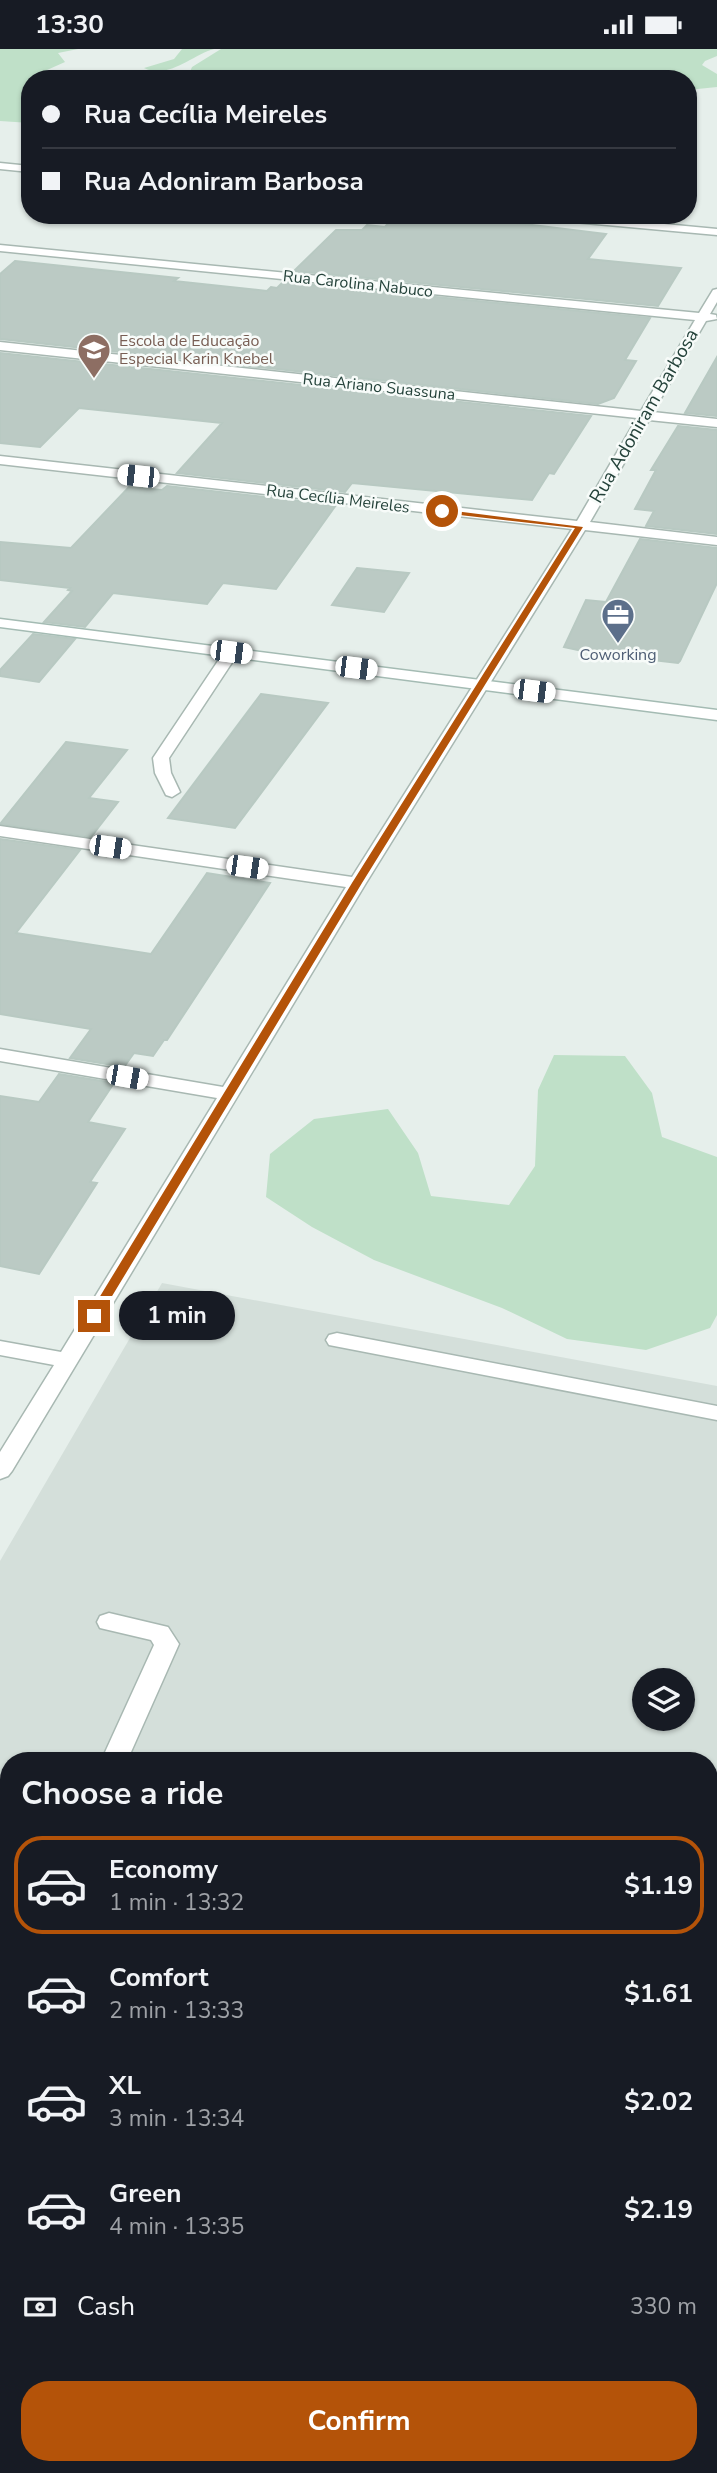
<!DOCTYPE html>
<meta charset="utf-8">
<style>
body{margin:0;font-family:"Nunito Sans",sans-serif;background:#242831;color:#f1f3f6;height:100vh;display:flex;flex-direction:column;font-size:26px;white-space:nowrap}
*{box-sizing:border-box;margin:0}
p{font-size:23px;color:#9ea1a6}
.icon{flex:none;width:38px;height:38px;fill:none;stroke:currentColor;stroke-width:2;stroke-linecap:round;stroke-linejoin:round}
.map{position:relative;flex:1;overflow:hidden}
.side{position:absolute;left:0px;top:1703px;width:718px;height:723px;display:flex;flex-direction:column;background:#171b24;border-radius:28px 28px 0 0;box-shadow:0 2px 5px #0004}
.side>*{flex:none}
.banner{position:absolute;left:21px;top:21px;width:676px;height:154px;border-radius:28px;box-shadow:0 2px 5px #0004;display:grid;align-content:center;height:154px;padding:0 21px;background:#171b24}
.buttons{position:absolute;left:632px;top:1619px;display:grid;gap:14px}
.buttons a{display:grid;place-items:center;width:63px;height:63px;border-radius:50%;background:#171b24;box-shadow:0 2px 5px #0004;font-size:35px}
.end{position:absolute;width:32px;height:32px;margin:-16px;border:9px solid #b45309;background:#fff;box-shadow:0 0 0 4px #fff}
.from{border-radius:50%}
.bubble{position:absolute;height:49px;border-radius:24px;background:#171b24;box-shadow:0 2px 5px #0004;font-size:23px;font-weight:700;line-height:49px;text-align:center}
.car{position:absolute;width:21px;height:42px;margin:-21px -10px;border-radius:9px;box-shadow:0 0 5px 2px #0007;background:linear-gradient(#fff 24%,#345 0 40%,#fff 0 76%,#345 0 86%,#fff 0)}
.banner b{display:flex;align-items:center;gap:24px;height:66px;font-size:26px}
.banner b+b{border-top:2px solid #363941}
.banner i{width:18px;height:18px;background:#f1f3f6}
ul{padding:0;list-style:none}
li{display:flex;align-items:center;gap:21px;height:98px;margin:0 14px 10px;padding:0 7px;border:4px solid transparent;border-radius:28px}
li div{flex:1}
li b{display:block;font-size:26px}
li em{font-style:normal;font-weight:700}
li.current{border-color:#b45309}
li>.icon{width:63px;height:63px;stroke-width:1.5}
h2{padding:0 21px;font-size:32px;line-height:84px}
.pay{display:flex;align-items:center;gap:18px;height:77px;padding:0 21px;font-size:26px}
.pay p{margin-inline-start:auto}
.action{display:flex;gap:14px;margin-top:auto;padding:14px 21px}
.action a{flex:1;height:80px;border-radius:28px;background:#b45309;color:#fff;font-size:28px;font-weight:700;line-height:80px;text-align:center}
.status{display:flex;justify-content:space-between;align-items:center;height:49px;padding:0 35px;background:#171b24;direction:ltr}
.status svg{height:19px;fill:currentColor}
.map>svg:first-child{display:block}
.built{fill:#d4dfda;fill-rule:evenodd}
.green{fill:#bfe0c8}
.building{fill:#bbcac4;stroke:#b8c9c2;stroke-width:2}
.lines{fill:none;stroke-linecap:round;stroke-linejoin:round}
.service-casing{stroke:#a8b8b2;stroke-width:3}
.minor-casing{stroke:#a8b8b2;stroke-width:3}
.secondary-casing{stroke:#a4bbb3;stroke-width:3}
.service{fill:#fff;fill-rule:evenodd}
.minor{fill:#fff;fill-rule:evenodd}
.secondary{fill:#fff;fill-rule:evenodd}
.route{fill:#b45309}
.labels{text-anchor:middle;dominant-baseline:central;stroke-width:5;stroke-linejoin:round;paint-order:stroke}
.far-street-label{font-size:16px;fill:#24423a;stroke:#f7fbf9}
.far-education-label{font-size:16px;fill:#785e54;stroke:#f7fbf9;text-anchor:start}
.far-service-label{font-size:16px;fill:#4e5e75;stroke:#f7fbf9}
.street-label{font-size:19px;fill:#24423a;stroke:#f7fbf9}
</style>
<div class="status"><b>13:30</b><svg viewBox="0 0 49 12"><path d="M0 12V9h3v3zM5 12V6h3v6zM10 12V3h3v9zM15 12V0h3v12zM26 1h20v11H26zM47 4h2v5h-2z"/></svg></div>
<div class="map">
<svg width="717" height="2424" viewBox="0 0 717 2424">
<rect width="100%" height="100%" fill="#e6efeb"/>
<path class="built" d="M162 1234 717 1337V2284L709 2282V1712H9V2099L0 2096V1512ZM644 1631H682V1670H644Z"/>
<path class="green" d="M0 0H78L58 4 65 13 47 21 56 30H30V74L0 72Z
M182 0H214C192 6 168 31 144 19L174 10Z
M221 0H717V7L705 12 702 16 717 25V38L688 41V30H187L192 18Z
M554 1006 625 1007 652 1044 662 1088 717 1108V1266L710 1279 646 1301 567 1290 502 1259 374 1211 312 1178 266 1148 270 1105 314 1070 388 1060 418 1104 431 1147 509 1156 535 1117 538 1041Z"/>
<path class="building" d="M395 166 484 170 606 185 588 210 681 219 658 257 294 222 336 181H362L367 176 385 178Z
M15 212 178 229 174 232 267 242 271 238 277 239 283 233 650 269 625 311 636 312 614 349 598 355 0 290V225Z
M0 304 591 367 554 425 549 424 532 451 352 434 345 443 177 424 222 374 79 359 40 398 0 394Z
M717 308V367L685 364Z
M678 377 717 381V485L646 477 654 462 635 460 656 421H651Z
M167 437 336 456 276 540 223 534 207 555 113 544 85 578 44 573 72 542 68 541 70 539 0 531V493L71 499 129 438 162 441Z
M640 490 717 499V534L680 612 678 614 592 604 564 598 586 551 606 553Z
M357 519 409 524 384 563 332 556Z
M33 585 75 590 39 633 0 627V621Z
M261 645 328 654 235 779 168 769Z
M66 693 127 701 89 749 118 753 91 788 0 775Z
M0 790 80 801 16 884 151 905 207 824 270 834 167 991H164L153 1007 134 1004 124 1018 70 1009 91 980 0 965Z
M59 1025 114 1034 88 1073 125 1080 90 1133 97 1134 39 1225 0 1217V1047L39 1053Z"/>
<g class="lines">
<defs>
<path id="service" d="M231 598 239 603 169 709 171 724 180 743 172 748 166 746 155 724 153 709 226 600Z
M337 1284 717 1357V1371L329 1296 326 1291 329 1286Z
M109 1564 168 1578 179 1595 127 1712H101L154 1596 151 1591 100 1579 97 1573 100 1567Z
M9 1903V1937L0 1940V1906Z
M0 1954 9 1955V1978L0 1976Z
M709 2113 717 2115V2141L709 2139Z"/>
<path id="minor" d="M0 114 30 117V123L0 120Z
M525 166H569L717 180V186L530 169Z
M0 196 699 264 713 241 717 240V253L710 265 716 266 717 270 706 272 653 363 717 370V378L649 371 590 473 717 488V496L585 481 366 834 12 1422 8 1427 0 1430V1403L54 1316 0 1306V1292L61 1303 217 1049 0 1012V1000L223 1038 346 838 0 787V777L352 828 572 480 0 415V407L577 472 637 369 0 301V293L641 362 695 271 0 202Z"/>
<path id="secondary" d="M0 570 717 661V671L0 578Z"/>
</defs>
<use href="#service" class="service-casing"/>
<use href="#minor" class="minor-casing"/>
<use href="#secondary" class="secondary-casing"/>
<use href="#service" class="service"/>
<use href="#minor" class="minor"/>
<use href="#secondary" class="secondary"/>
</g>
<path class="route" d="M439 460 583 478 362 834 100 1267 90 1270 88 1267 352 834 575 479 442 464Z"/>
<defs>
<symbol id="school-pin" viewBox="-11 -11 22 30"><path d="M0 17L-7.5 6A9.5 9.5 0 1 1 7.5 6Z" fill="#8d6e63" stroke="#f7fbf9"/><path d="M0-5L7-2L0 1L-7-2ZM-4 1L0 2.5L4 1V4Q0 6-4 4Z" fill="#fff"/></symbol>
<symbol id="office-pin" viewBox="-11 -11 22 30"><path d="M0 17L-7.5 6A9.5 9.5 0 1 1 7.5 6Z" fill="#5c6f8a" stroke="#f7fbf9"/><path d="M-6-3h4V-5.5h4V-3h4V5H-6ZM-1-4.5V-3h2v-1.5ZM-6 0V1H6V0Z" fill="#fff"/></symbol>
</defs>
<g fill-rule="evenodd">
<use href="#school-pin" x="75" y="282" width="38" height="52"/>
<use href="#office-pin" x="599" y="547" width="38" height="52"/>
</g>
<g class="labels">
<g class="far-street-label">
<text transform="translate(358 235) rotate(6)">Rua Carolina Nabuco</text>
<text transform="translate(379 338) rotate(6)">Rua Ariano Suassuna</text>
<text transform="translate(338 450) rotate(7)">Rua Cecília Meireles</text>
</g>
<g class="far-education-label">
<text x="119" y="292">Escola de Educação<tspan x="119" dy="18">Especial Karin Knebel</tspan></text>
</g>
<g class="far-service-label">
<text x="618" y="606">Coworking</text>
</g>
<g class="street-label">
<text transform="translate(644 367) rotate(-60)">Rua Adoniram Barbosa</text>
</g>
</g>
</svg>
<div class="buttons">
<a><svg class="icon" aria-label="layers" viewBox="0 0 24 24"><path d="M12 4l9 5-9 5-9-5zM3 14l9 5 9-5"/></svg></a>
</div>
<i class="end from" style="left:442px;top:462px"></i>
<i class="end" style="left:94px;top:1267px"></i>
<div class="bubble" style="left:119px;top:1242px;width:116px">1 min</div>
<i class="car" style="left:138px;top:427px;rotate:276deg"></i>
<i class="car" style="left:231px;top:603px;rotate:97deg"></i>
<i class="car" style="left:356px;top:619px;rotate:97deg"></i>
<i class="car" style="left:534px;top:642px;rotate:97deg"></i>
<i class="car" style="left:110px;top:798px;rotate:98deg"></i>
<i class="car" style="left:247px;top:818px;rotate:98deg"></i>
<i class="car" style="left:127px;top:1028px;rotate:100deg"></i>
<div class="banner">
<b><i class="from"></i>Rua Cecília Meireles</b>
<b><i></i>Rua Adoniram Barbosa</b>
</div>
<section class="side">
<h2>Choose a ride</h2>
<ul>
<li class="current"><svg class="icon" aria-label="car" viewBox="0 0 24 24"><path d="M5 17H2v-5l4-1 3-4h7l3 4 3 1v5h-3M9 17h6M6 11h13"/><circle cx="7" cy="17" r="2"/><circle cx="17" cy="17" r="2"/></svg><div><b>Economy</b><p>1 min · 13:32</p></div><em>$1.19</em></li>
<li><svg class="icon" aria-label="car" viewBox="0 0 24 24"><path d="M5 17H2v-5l4-1 3-4h7l3 4 3 1v5h-3M9 17h6M6 11h13"/><circle cx="7" cy="17" r="2"/><circle cx="17" cy="17" r="2"/></svg><div><b>Comfort</b><p>2 min · 13:33</p></div><em>$1.61</em></li>
<li><svg class="icon" aria-label="car" viewBox="0 0 24 24"><path d="M5 17H2v-5l4-1 3-4h7l3 4 3 1v5h-3M9 17h6M6 11h13"/><circle cx="7" cy="17" r="2"/><circle cx="17" cy="17" r="2"/></svg><div><b>XL</b><p>3 min · 13:34</p></div><em>$2.02</em></li>
<li><svg class="icon" aria-label="car" viewBox="0 0 24 24"><path d="M5 17H2v-5l4-1 3-4h7l3 4 3 1v5h-3M9 17h6M6 11h13"/><circle cx="7" cy="17" r="2"/><circle cx="17" cy="17" r="2"/></svg><div><b>Green</b><p>4 min · 13:35</p></div><em>$2.19</em></li>
</ul>
<div class="pay"><svg class="icon" aria-label="cash" viewBox="0 0 24 24"><path d="M3 7h18v10H3z"/><circle cx="12" cy="12" r="2"/></svg>Cash<p>330 m</p></div>
<div class="action"><a>Confirm</a></div>
</section>
</div>
